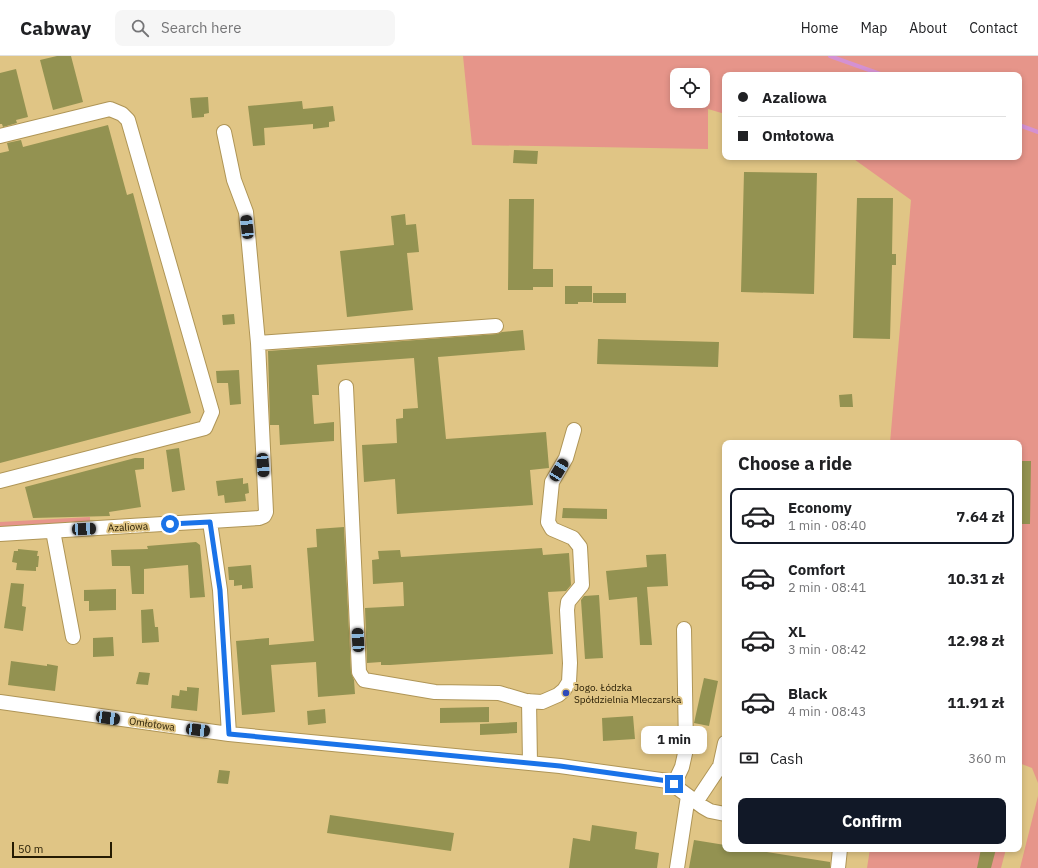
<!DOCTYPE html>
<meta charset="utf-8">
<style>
body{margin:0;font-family:"IBM Plex Sans",sans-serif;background:#f6f6f6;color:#202124;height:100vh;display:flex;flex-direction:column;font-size:15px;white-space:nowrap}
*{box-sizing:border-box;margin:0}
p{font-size:13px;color:#757577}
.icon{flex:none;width:22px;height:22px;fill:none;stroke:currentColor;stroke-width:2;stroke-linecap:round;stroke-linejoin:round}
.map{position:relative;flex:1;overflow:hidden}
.drawer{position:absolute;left:722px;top:384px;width:300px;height:412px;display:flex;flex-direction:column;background:#fff;border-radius:8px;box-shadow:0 2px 6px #0003}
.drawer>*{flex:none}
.hud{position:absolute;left:722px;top:16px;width:300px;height:88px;border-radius:8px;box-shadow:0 2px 6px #0003;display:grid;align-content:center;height:88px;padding:0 16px;background:#fff}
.buttons{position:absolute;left:670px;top:12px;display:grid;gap:8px}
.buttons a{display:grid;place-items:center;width:40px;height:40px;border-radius:8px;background:#fff;box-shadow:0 2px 6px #0003;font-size:20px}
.scale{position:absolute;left:12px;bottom:10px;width:100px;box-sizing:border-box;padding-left:4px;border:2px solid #251b02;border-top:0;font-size:11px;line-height:14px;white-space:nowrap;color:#251b02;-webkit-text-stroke:3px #e0c585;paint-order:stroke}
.end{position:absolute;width:18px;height:18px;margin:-9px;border:5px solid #1a73e8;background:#fff;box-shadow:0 0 0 2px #fff}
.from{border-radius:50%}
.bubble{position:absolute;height:28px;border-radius:8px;background:#fff;box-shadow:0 2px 6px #0003;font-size:13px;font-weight:700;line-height:28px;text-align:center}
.car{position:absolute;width:12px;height:24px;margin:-12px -6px;border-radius:5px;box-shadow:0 0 3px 1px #0007;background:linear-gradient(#222 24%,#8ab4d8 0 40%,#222 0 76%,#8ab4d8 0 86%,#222 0)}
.hud b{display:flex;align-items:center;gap:14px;height:38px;font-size:15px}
.hud b+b{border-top:1px solid #e0e0e0}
.hud i{width:10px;height:10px;background:#202124}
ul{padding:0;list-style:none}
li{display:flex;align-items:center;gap:12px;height:56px;margin:0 8px 6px;padding:0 8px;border:2px solid transparent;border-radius:8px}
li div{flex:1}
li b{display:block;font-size:15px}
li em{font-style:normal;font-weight:700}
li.on{border-color:#111827}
li>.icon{width:36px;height:36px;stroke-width:1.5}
h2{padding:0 16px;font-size:18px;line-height:48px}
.pay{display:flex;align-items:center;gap:10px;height:44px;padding:0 16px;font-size:15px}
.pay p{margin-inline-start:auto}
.cta{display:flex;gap:8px;margin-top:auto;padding:8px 16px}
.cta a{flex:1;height:46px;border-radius:8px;background:#111827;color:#fff;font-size:16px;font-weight:700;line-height:46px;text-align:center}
header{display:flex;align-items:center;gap:24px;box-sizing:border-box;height:56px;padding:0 20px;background:#fff;border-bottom:1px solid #e0e0e0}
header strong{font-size:19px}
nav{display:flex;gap:22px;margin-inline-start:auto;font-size:14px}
.search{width:280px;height:36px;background:#f6f6f6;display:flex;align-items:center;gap:10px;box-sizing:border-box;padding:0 14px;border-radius:8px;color:#757577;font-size:15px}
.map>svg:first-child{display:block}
.green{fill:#e6958a;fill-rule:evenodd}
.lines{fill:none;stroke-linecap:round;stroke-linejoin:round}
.stream{stroke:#d491d2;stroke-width:4}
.building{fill:#939251}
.minor-casing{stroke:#af9556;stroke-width:16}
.minor{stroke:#fff;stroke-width:14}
.route{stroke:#1a73e8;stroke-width:5}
.poi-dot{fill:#2f4aba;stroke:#e0c585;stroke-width:1.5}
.labels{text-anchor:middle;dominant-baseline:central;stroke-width:4;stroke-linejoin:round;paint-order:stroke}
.street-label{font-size:10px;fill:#251b02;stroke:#e0c585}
.poi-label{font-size:10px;fill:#251b02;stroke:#e0c585;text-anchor:start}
</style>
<header>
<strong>Cabway</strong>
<div class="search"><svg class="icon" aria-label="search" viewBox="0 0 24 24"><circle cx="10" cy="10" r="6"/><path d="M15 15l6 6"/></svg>Search here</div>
<nav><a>Home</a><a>Map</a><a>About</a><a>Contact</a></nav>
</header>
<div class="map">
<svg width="1038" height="812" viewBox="0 0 1038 812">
<rect width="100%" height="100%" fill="#e0c585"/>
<path class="green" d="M463 0H1038V727L1032 712 1019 707V387H890L911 144 851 101H1019V19H725V58L708 53V93L472 89ZM677 19H703V45H677Z
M90 461V468L0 474V466Z
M1038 740V812H1020Z
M870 793H1006L1001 812H867Z"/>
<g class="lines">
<path class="stream" d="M830 0 883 19
M1019 69 1038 76"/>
</g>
<path class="building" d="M57 0H71L83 46 53 54 40 4Z
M16 13 28 61 16 64 17 67 3 71 2 68H0V17Z
M208 41 209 57 204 58V61L192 62 190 42Z
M302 45 303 53 333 50 335 65 329 66V71L313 73V68L264 72 265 89 253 90 248 50Z
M108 69 127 139 133 137 191 357 0 407V97L9 95 7 87 21 84 23 91Z
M514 94 538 95 537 108 513 107Z
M744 116 817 117 814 238 741 236Z
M857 142H893L892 198H896V209H892L890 283 853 282Z
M509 143H534L533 213H553V231H533V234H508Z
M405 158 406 169 416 168 419 196 407 197 413 254 347 261 340 195 394 189 391 160Z
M565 230H592V246H578V248H565Z
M593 237H626V247H593Z
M234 258 235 268 223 269 222 259Z
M523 274 525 294 438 301 446 383 546 376 549 412 530 414 533 449 397 458 395 423 364 426 362 389 397 387 396 363 403 362V353L418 352 414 302 317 309 319 339H312L314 368 334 366V385L280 389 279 369H270L268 295 497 278 502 276Z
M598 283 719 286 718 311 597 308Z
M239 314 241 348 230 349 228 327H217L216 315Z
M852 338 853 351H840L839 339Z
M179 392 185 434 172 436 166 394Z
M135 402H144V413L135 414 141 451 109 456 110 460 33 462 25 431Z
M1019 405H1031L1030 468H1019Z
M243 422V428L248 427 249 437 245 438 246 445 225 447 224 439 218 440 216 425Z
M563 452 607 453V463L562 462Z
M344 471 351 616 354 624 355 638 318 641 316 606 271 609 275 656 242 659 236 585 269 582V589L314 585 307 492 317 491 316 473Z
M196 486 200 489 205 541 190 542 188 509 144 513V538H132L130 510H112L111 494 148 493 147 490Z
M542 492 543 499 569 497 571 529 566 535 548 536 553 598 390 609H381V606L367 607 365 552 404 550 403 526 373 528 372 504 379 503 378 495 400 494 401 501Z
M18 493 38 495 37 500H39L38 511H36V515L16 514 17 507 12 506 14 495H18Z
M666 498 668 530 647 531 652 589H640L637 541 609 544 606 515 647 511 646 499Z
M251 509 253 532 242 533V529L234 530V524H229L228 511Z
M11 527 24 528 22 550 26 551 23 575 4 572Z
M116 533V554L89 555V545H84V534Z
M599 539 603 602 585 603 581 544 584 540Z
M153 553 155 571H158L159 586 142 587 141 554Z
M113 581 114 600 93 601V582Z
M11 605 47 610V608L58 610 55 635 8 629Z
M139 616 150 617 148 629 136 628Z
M704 622 718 625 709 670 694 667Z
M187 631 199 632 197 655 171 652 172 639 179 640 180 634 187 635Z
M489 651V666L440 667V652Z
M325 653 326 667 308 669 307 655Z
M633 660 635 683 603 685 602 662Z
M517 666V677L480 679V668Z
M219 714 230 715 228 728 217 727Z
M330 759 454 777 451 795 327 777Z
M592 769 637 776 635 793 659 797 657 812H569L573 782 590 785Z
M694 784 725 789V793H748L830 806V812H689Z
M981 793H996L991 812H977Z"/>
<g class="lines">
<defs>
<path id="minor" d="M224 76 234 124 246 156 258 287
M0 80 110 53 122 58 128 64 212 356 205 372 0 425
M346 331 359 616 364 624 435 636 499 637 526 645 542 646 558 639 564 634 569 626 570 607 567 554 568 546 582 529 580 491 573 482 552 473 548 466 552 426 566 402 574 374
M210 466 220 534 229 678
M53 475 73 581
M0 478 259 462 264 460 266 456 258 287 496 270
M529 645 530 707
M0 646 229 678 560 710 668 725 703 751 710 755 725 758
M674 728 682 711 686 693 684 573
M696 746 720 710 725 687
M677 812 688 740
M838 812 840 793"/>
</defs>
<use href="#minor" class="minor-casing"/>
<use href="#minor" class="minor"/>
</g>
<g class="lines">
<path class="route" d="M170 468 210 466 220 534 229 678 560 710 668 725 674 728"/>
</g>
<circle class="poi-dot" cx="566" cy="637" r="4"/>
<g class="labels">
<g class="street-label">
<text transform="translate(128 471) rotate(-3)">Azaliowa</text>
<text transform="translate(152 668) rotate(8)">Omłotowa</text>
</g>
<g class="poi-label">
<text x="574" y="631">Jogo. Łódzka<tspan x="574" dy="12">Spółdzielnia Mleczarska</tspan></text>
</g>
</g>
</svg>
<div class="buttons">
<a><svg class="icon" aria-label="locate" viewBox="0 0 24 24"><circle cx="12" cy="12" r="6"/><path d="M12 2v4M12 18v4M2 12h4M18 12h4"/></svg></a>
</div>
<div class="scale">50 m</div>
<i class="end from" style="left:170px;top:468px"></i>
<i class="end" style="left:674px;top:728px"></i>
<div class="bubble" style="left:641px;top:670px;width:66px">1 min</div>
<i class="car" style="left:247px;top:171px;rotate:354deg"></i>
<i class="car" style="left:263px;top:409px;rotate:176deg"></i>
<i class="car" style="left:559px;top:414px;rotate:31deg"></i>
<i class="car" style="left:84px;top:473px;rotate:87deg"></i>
<i class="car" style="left:358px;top:584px;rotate:357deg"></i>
<i class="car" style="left:108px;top:662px;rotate:98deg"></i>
<i class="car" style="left:198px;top:674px;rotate:97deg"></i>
<div class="hud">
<b><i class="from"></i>Azaliowa</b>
<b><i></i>Omłotowa</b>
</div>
<section class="drawer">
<h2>Choose a ride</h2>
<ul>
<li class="on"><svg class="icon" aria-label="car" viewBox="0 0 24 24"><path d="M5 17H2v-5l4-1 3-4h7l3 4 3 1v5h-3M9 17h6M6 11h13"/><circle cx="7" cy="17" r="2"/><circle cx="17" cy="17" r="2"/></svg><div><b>Economy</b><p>1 min · 08:40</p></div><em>7.64 zł</em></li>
<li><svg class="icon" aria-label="car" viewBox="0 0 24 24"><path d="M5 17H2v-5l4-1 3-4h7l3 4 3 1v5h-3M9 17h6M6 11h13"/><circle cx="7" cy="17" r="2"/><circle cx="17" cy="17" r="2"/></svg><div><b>Comfort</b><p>2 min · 08:41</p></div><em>10.31 zł</em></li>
<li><svg class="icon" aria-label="car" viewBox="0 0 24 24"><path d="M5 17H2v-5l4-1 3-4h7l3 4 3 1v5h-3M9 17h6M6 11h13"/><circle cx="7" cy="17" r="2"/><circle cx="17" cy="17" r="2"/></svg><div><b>XL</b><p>3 min · 08:42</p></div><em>12.98 zł</em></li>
<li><svg class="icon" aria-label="car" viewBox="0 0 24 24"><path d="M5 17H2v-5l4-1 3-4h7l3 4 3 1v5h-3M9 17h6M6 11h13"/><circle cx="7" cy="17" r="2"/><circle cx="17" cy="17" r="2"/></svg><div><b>Black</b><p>4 min · 08:43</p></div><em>11.91 zł</em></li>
</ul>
<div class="pay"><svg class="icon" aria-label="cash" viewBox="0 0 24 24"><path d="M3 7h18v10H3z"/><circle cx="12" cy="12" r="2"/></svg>Cash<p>360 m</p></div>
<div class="cta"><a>Confirm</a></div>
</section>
</div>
